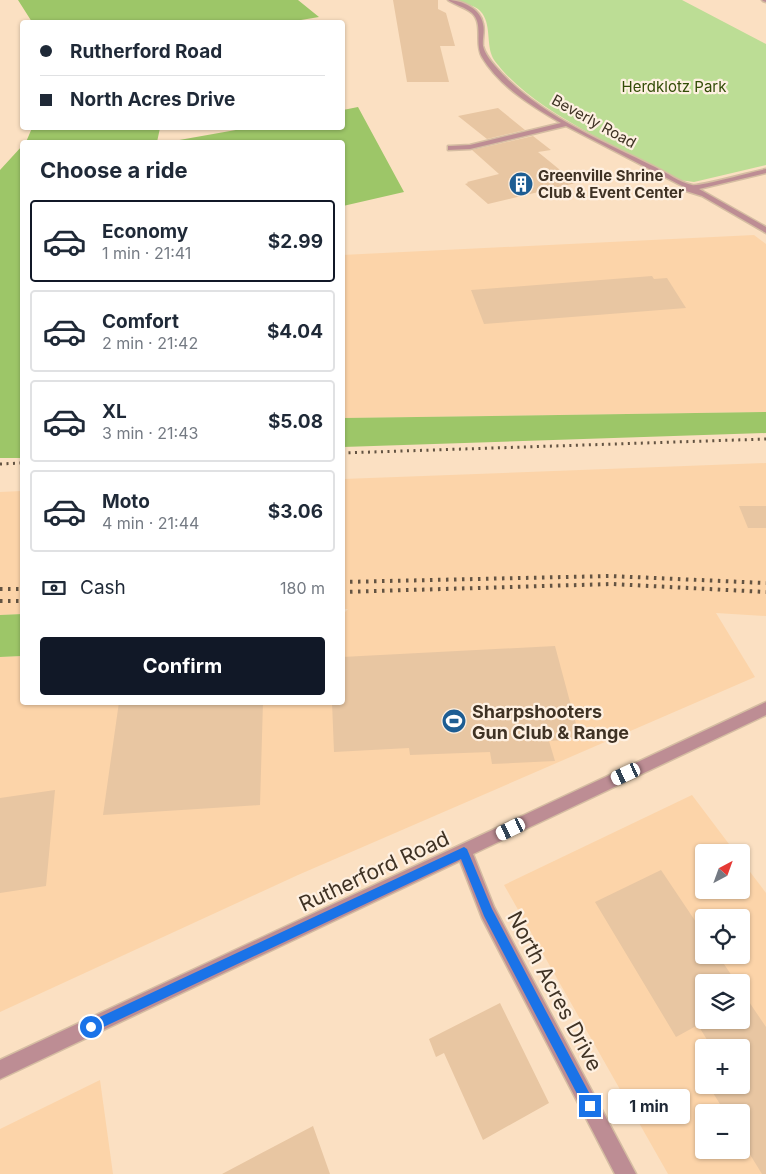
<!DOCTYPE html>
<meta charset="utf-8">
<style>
body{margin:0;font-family:Inter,sans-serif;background:#f2f2f3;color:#1f2937;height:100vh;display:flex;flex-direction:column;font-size:19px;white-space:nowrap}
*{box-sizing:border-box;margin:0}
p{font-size:16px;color:#747a83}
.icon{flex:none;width:28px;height:28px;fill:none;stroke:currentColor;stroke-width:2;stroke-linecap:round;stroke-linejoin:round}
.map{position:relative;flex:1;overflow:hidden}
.panel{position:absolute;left:20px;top:140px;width:325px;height:565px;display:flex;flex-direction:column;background:#fff;border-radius:5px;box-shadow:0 1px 4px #0004}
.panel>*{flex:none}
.hud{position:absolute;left:20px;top:20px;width:325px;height:110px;border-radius:5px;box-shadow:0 1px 4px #0004;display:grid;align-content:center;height:110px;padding:0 20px;background:#fff}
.needle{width:32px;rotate:41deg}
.controls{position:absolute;left:695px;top:844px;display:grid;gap:10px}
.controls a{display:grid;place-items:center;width:55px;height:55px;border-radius:5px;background:#fff;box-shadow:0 1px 4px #0004;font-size:25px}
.end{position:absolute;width:22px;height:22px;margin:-11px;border:6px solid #1a73e8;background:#fff;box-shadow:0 0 0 2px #fff}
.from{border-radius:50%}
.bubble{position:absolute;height:35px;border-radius:5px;background:#fff;box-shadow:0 1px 4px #0004;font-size:16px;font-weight:700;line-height:35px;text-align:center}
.car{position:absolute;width:15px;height:30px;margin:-15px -8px;border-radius:6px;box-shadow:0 0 4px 1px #0007;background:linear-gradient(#fff 24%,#345 0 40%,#fff 0 76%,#345 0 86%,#fff 0)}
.hud b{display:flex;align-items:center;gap:18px;height:48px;font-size:19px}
.hud b+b{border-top:1px solid #e0e1e3}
.hud i{width:12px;height:12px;background:#1f2937}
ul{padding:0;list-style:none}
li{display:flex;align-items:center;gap:15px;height:82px;margin:0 10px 8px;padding:0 10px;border:2px solid #e0e1e3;border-radius:5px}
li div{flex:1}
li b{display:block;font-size:19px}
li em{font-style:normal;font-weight:700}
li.active{border-color:#111827}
li>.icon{width:45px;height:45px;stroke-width:1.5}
h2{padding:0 20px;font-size:22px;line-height:60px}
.pay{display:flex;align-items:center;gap:12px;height:55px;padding:0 20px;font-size:19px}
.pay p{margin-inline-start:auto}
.button{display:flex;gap:10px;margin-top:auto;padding:10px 20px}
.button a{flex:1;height:58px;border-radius:5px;background:#111827;color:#fff;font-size:20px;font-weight:700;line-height:58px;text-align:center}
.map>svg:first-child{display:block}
.built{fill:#fcd4a9;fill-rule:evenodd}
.green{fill:#bcdd95}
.forest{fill:#9dc668}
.building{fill:#e8c6a2}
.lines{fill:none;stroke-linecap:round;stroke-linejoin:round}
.minor-casing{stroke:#d5bda2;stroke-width:3}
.minor{fill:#bd8d94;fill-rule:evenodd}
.rail-far1{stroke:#635342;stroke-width:3;stroke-dasharray:2 4.5;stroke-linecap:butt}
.rail{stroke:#635342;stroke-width:4;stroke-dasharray:2.5 5.5;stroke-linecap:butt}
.route{fill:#1a73e8}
.labels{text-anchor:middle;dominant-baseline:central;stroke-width:4.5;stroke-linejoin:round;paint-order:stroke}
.far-park-label{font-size:15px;fill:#334c06;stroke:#fef0e1}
.far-street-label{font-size:15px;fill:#3f3224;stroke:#fef0e1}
.far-poi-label{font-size:15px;font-weight:bold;fill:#3f3224;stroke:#fef0e1;text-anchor:start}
.poi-label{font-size:18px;font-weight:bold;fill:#3f3224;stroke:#fef0e1;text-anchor:start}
.near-street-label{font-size:21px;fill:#3f3224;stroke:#fef0e1}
</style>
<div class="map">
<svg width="766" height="1174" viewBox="0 0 766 1174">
<rect width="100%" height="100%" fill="#fbe0c2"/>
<path class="built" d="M754 235 766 244V412L343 418 342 255Z
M766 463V616L716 613 755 677 298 875 0 1012V657L22 656V702H342L343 614 348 609H342L343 479Z
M22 491V614L0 615V492Z
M692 795 735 852H704V890H741V860L766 893V1174H668L504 885ZM704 918H741V955H704ZM704 982H741V1020H704ZM704 1048H741V1085H704ZM704 1112H741V1150H704Z
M100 1080 113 1174H0V1129Z"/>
<path class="green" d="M457 0H682L766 44V165L694 182 679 180C626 151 543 116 503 71 500 67 494 61 492 56 486 41 492 20 478 9 472 5 463 3 457 0Z"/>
<path class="forest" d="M18 0H298L319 17 289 22H32Z
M358 107 404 192 343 206 342 142H168L247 128H342L343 110Z
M32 128H160L157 142H26Z
M22 146V458H0V170Z
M766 412V433L343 447V418Z
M22 614V656L0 657V615Z"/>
<path class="building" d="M393 0H438V9L446 13 455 46H440L449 82H407Z
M498 108 525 130 487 139 458 116Z
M533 136 551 150 538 152 576 183 488 204 465 184 468 183 467 182 499 174 472 150Z
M652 276 654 279 667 278 686 308 484 324 471 290Z
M739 506H766V528H748Z
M555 646 580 739 549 741 555 761 492 764 490 752 410 755 409 748 334 752 332 702H342V657Z
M119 702H263L260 805 103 815Z
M55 790 46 886 0 893V798Z
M661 870 704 934V955H718L736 982H704V1020H741V990L766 1027V1174H762L741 1140V1112H725L708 1085H741V1048H712L698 1025 676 1037 595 902Z
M500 1003 549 1103 483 1140 444 1053 436 1057 429 1039Z
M313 1126 330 1174H222Z"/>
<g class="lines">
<defs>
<path id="minor" d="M448 0C462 0 481 9 483 24 485 31 482 39 483 46 485 54 490 60 495 66 535 113 600 140 655 167 666 172 680 183 692 185 699 187 755 171 766 169V173L699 189 766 227V233L702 196 686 191V188L566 126 470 149 448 150V146H451L470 145 561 123C533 107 499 86 482 57 474 43 484 24 472 13 465 7 455 5 448 0Z
M762 0H766V2L763 1Z
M766 702V715L473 854 494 907 636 1174H615L482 918 460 861 0 1079V1060Z"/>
</defs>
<use href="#minor" class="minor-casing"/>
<use href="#minor" class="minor"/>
<path class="rail-far1" d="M342 453 766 439
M0 464 22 463"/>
<path class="rail" d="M342 582 610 576 766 583
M0 589H22
M342 592 612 584 766 592
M0 601H22"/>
</g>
<path class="route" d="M464 847 467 849 492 909 594 1102 596 1106 594 1111 590 1113 586 1111 484 916 461 859 95 1031 91 1033 87 1031 85 1027 87 1023Z"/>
<defs>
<symbol id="building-disc" viewBox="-11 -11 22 22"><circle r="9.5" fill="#1d5d93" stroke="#fef0e1"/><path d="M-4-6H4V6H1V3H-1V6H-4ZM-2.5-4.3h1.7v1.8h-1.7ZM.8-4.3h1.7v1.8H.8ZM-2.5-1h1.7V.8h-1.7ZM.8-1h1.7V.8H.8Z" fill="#fff"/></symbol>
<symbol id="stadium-disc" viewBox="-11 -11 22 22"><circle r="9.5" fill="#1d5d93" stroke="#fef0e1"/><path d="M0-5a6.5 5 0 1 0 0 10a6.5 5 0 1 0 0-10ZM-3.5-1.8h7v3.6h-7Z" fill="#fff"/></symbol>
</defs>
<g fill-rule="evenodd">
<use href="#building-disc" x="507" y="170" width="28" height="28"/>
<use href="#stadium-disc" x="440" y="707" width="28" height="28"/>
</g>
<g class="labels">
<g class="far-park-label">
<text x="674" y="86">Herdklotz Park</text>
</g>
<g class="far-street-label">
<text transform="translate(594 121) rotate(29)">Beverly Road</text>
</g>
<g class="far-poi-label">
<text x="538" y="175">Greenville Shrine<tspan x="538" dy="17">Club &amp; Event Center</tspan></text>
</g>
<g class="poi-label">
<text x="472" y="711">Sharpshooters<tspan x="472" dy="21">Gun Club &amp; Range</tspan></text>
</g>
<g class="near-street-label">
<text transform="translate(374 871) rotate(-25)">Rutherford Road</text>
<text transform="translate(555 991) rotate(62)">North Acres Drive</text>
</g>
</g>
</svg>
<div class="controls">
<a><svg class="needle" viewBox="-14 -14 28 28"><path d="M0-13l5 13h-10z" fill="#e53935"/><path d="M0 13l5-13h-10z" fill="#747a83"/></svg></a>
<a><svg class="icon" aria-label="locate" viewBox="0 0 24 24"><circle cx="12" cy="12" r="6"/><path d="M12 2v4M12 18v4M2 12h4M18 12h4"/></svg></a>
<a><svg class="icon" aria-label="layers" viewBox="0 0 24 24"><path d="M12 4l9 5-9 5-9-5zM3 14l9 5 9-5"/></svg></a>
<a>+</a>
<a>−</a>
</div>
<i class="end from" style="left:91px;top:1027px"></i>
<i class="end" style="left:590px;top:1106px"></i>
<div class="bubble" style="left:608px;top:1089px;width:82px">1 min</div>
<i class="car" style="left:626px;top:774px;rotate:245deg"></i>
<i class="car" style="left:511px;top:829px;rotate:244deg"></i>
<div class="hud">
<b><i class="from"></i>Rutherford Road</b>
<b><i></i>North Acres Drive</b>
</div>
<section class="panel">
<h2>Choose a ride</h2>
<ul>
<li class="active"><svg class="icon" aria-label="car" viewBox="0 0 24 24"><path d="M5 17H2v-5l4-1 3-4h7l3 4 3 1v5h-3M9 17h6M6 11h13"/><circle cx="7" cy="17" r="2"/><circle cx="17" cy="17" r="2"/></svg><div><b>Economy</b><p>1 min · 21:41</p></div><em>$2.99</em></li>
<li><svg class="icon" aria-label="car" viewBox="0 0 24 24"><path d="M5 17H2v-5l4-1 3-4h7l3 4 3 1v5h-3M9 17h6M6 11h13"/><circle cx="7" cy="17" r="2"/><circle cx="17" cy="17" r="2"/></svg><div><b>Comfort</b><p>2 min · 21:42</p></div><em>$4.04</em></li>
<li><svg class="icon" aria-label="car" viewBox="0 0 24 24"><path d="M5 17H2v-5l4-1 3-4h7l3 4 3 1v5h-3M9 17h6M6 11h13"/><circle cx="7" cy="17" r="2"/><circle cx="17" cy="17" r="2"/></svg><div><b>XL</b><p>3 min · 21:43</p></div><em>$5.08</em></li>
<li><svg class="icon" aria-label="car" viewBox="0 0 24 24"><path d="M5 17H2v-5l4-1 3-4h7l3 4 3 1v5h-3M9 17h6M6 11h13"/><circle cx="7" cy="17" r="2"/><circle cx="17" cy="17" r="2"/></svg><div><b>Moto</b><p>4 min · 21:44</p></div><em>$3.06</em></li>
</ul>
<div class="pay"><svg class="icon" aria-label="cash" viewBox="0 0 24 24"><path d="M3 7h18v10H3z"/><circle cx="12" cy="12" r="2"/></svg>Cash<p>180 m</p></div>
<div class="button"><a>Confirm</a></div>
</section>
</div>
